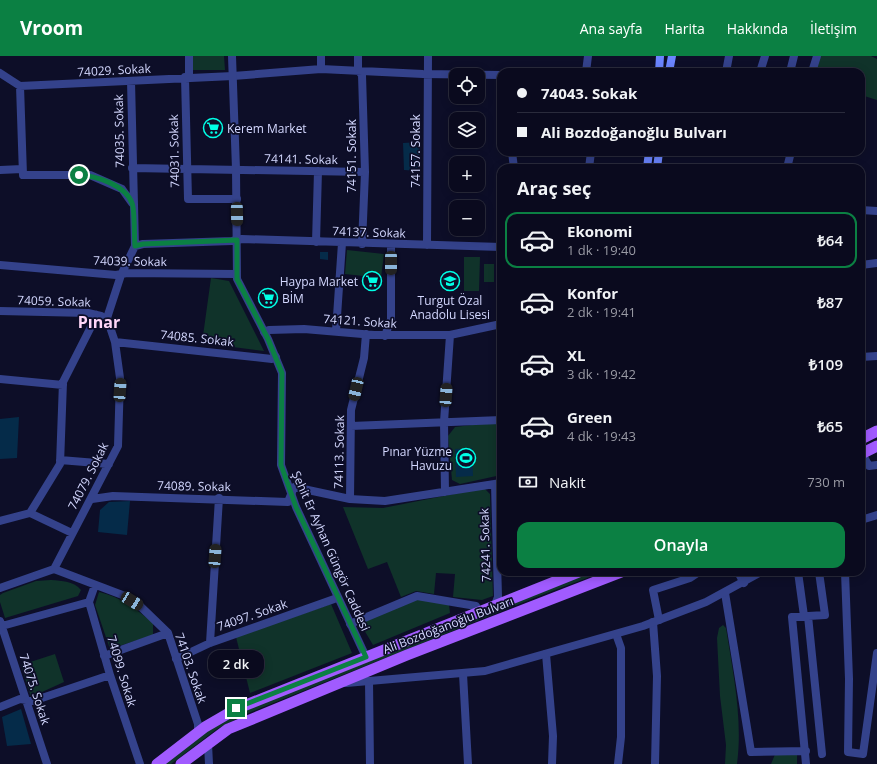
<!DOCTYPE html>
<html lang="tr">
<meta charset="utf-8">
<style>
body{margin:0;font-family:"Open Sans",sans-serif;background:#131327;color:#f1f3f6;height:100vh;display:flex;flex-direction:column;font-size:15px;white-space:nowrap}
*{box-sizing:border-box;margin:0}
p{font-size:13px;color:#999aa4}
.icon{flex:none;width:22px;height:22px;fill:none;stroke:currentColor;stroke-width:2;stroke-linecap:round;stroke-linejoin:round}
.map{position:relative;flex:1;overflow:hidden}
.side{position:absolute;left:497px;top:108px;width:368px;height:412px;display:flex;flex-direction:column;background:#0a0a1e;border-radius:12px;box-shadow:0 2px 10px #0003,0 0 0 1px #2a2b3c}
.side>*{flex:none}
.guide{position:absolute;left:497px;top:12px;width:368px;height:88px;border-radius:12px;box-shadow:0 2px 10px #0003,0 0 0 1px #2a2b3c;display:grid;align-content:center;height:88px;padding:0 20px;background:#0a0a1e}
.fabs{position:absolute;left:449px;top:12px;display:grid;gap:8px}
.fabs a{display:grid;place-items:center;width:36px;height:36px;border-radius:8px;background:#0a0a1e;box-shadow:0 2px 10px #0003,0 0 0 1px #2a2b3c;font-size:20px}
.end{position:absolute;width:18px;height:18px;margin:-9px;border:5px solid #0b8043;background:#fff;box-shadow:0 0 0 2px #fff}
.from{border-radius:50%}
.bubble{position:absolute;height:28px;border-radius:12px;background:#0a0a1e;box-shadow:0 2px 10px #0003,0 0 0 1px #2a2b3c;font-size:13px;font-weight:600;line-height:28px;text-align:center}
.car{position:absolute;width:12px;height:24px;margin:-12px -6px;border-radius:5px;box-shadow:0 0 3px 1px #0007;background:linear-gradient(#222 24%,#8ab4d8 0 40%,#222 0 76%,#8ab4d8 0 86%,#222 0)}
.guide b{display:flex;align-items:center;gap:14px;height:38px;font-size:15px}
.guide b+b{border-top:1px solid #2a2b3c}
.guide i{width:10px;height:10px;background:#f1f3f6}
ul{padding:0;list-style:none}
li{display:flex;align-items:center;gap:12px;height:56px;margin:0 8px 6px;padding:0 12px;border:2px solid transparent;border-radius:12px}
li div{flex:1}
li b{display:block;font-size:15px}
li em{font-style:normal;font-weight:600}
li.on{border-color:#0b8043}
li>.icon{width:36px;height:36px;stroke-width:1.5}
h2{padding:0 20px;font-size:18px;line-height:48px}
.pay{display:flex;align-items:center;gap:10px;height:44px;padding:0 20px;font-size:15px}
.pay p{margin-inline-start:auto}
.cta{display:flex;gap:8px;margin-top:auto;padding:8px 20px}
.cta a{flex:1;height:46px;border-radius:12px;background:#0b8043;color:#fff;font-size:16px;font-weight:600;line-height:46px;text-align:center}
header{display:flex;align-items:center;gap:24px;box-sizing:border-box;height:56px;padding:0 20px;background:#0b8043;color:#fff}
header strong{font-size:19px}
nav{display:flex;gap:22px;margin-inline-start:auto;font-size:14px}
.map>svg:first-child{display:block}
.green{fill:#10332a}
.water{fill:#052b49}
.lines{fill:none;stroke-linecap:round;stroke-linejoin:round}
.minor{stroke:#34428b;stroke-width:8}
.tertiary{stroke:#34428b;stroke-width:8}
.secondary{stroke:#6b85ff;stroke-width:8}
.primary{stroke:#a15bff;stroke-width:11}
.route{stroke:#0b8043;stroke-width:5}
.labels{text-anchor:middle;dominant-baseline:central;stroke-width:3.5;stroke-linejoin:round;paint-order:stroke}
.street-label{font-size:12px;fill:#d4d8ff;stroke:#0d0e28}
.poi-label{font-size:12px;fill:#d4d8ff;stroke:#0d0e28;text-anchor:start}
.district-label{font-size:16px;font-weight:bold;fill:#ffd6f8;stroke:#0d0e28}
</style>
<header>
<strong>Vroom</strong>
<nav><a>Ana sayfa</a><a>Harita</a><a>Hakkında</a><a>İletişim</a></nav>
</header>
<div class="map">
<svg width="877" height="708" viewBox="0 0 877 708">
<rect width="100%" height="100%" fill="#0d0e28"/>
<path class="green" d="M192 0H224L225 14H192Z
M817 0H871L877 3V44L861 39V16H812Z
M347 194 384 198 381 222 345 218Z
M464 201H480L479 235H464Z
M484 208H494V226H484Z
M211 222 229 225 264 295 202 287Z
M480 368H501V419L460 428 452 424 448 380 455 371Z
M484 432 490 438 493 540 482 544 453 541 455 518 436 517 434 538 416 535 401 541 387 506 368 513 343 451 383 452Z
M590 516H603L539 540 246 658 217 673 171 708H165L214 670 244 655Z
M51 524C62 525 74 525 81 534L78 540 5 562 0 546V539L3 537 36 525Z
M99 536C121 541 136 553 153 567V579L110 593 95 549Z
M418 542 449 549 450 557 373 589 360 567Z
M331 548 352 597 250 637 236 581Z
M723 569 726 572C733 617 743 663 737 708H725L726 689 720 640 717 582 719 572Z
M55 598 64 626 31 641 21 609Z
M776 696 797 699V708H771Z"/>
<path class="water" d="M420 86 418 115 404 114 403 87Z
M320 196H328V204L320 203Z
M19 361 17 402 0 403V363Z
M472 392 473 420 456 421 455 393Z
M130 445 127 479 98 476 100 454 109 446Z
M21 653 31 688 7 690 2 661Z"/>
<g class="lines">
<path class="minor" d="M189 0V21
M321 0V13
M358 0V14L362 19 365 116 362 188
M586 16 588 0
M726 16 729 0
M760 16 765 0
M790 16 794 0
M812 16 817 0
M0 17 20 30 233 20 321 13 423 18 501 19
M185 21 188 143H237
M20 30 23 119H90L122 133 132 147
M512 96 514 112
M132 112 365 116
M589 112 591 96
M787 112 791 96
M0 114 22 113
M861 154 877 155
M316 186 318 115
M427 189 428 0
M135 190 143 188 232 185 242 183 501 191
M0 209 116 219 127 217 236 218
M861 209 877 207
M0 255 88 257 101 260
M107 262 121 219 135 190 131 25
M336 275 342 187
M264 276 269 274 304 273 374 279H450L501 268
M385 280 391 263V188
M115 286 272 303 276 301
M861 301 877 300
M0 323 63 329
M351 370 501 364
M865 403 869 410 877 409
M60 404 109 408
M495 428 498 541 495 549
M445 436 444 366 450 279
M92 443 113 440 288 446 294 431 350 443 385 445 501 427
M350 443 351 354 364 302 366 278
M30 457 60 408 63 326 97 259
M30 457 72 477
M0 465 30 457
M54 513 118 390 120 322 115 286 107 262
M738 516 744 527
M798 516 804 560
M845 516 849 623 848 696 863 698 877 597
M95 529 89 546 110 619 140 708
M0 532 54 513 125 540 139 549 168 577 198 668V676
M725 537 751 696 806 695
M808 560 822 698
M659 564 653 534 690 522 699 516
M0 565 47 708
M653 566 657 620 655 708
M350 568 417 540 476 550 479 556
M2 570 89 546
M616 578 621 592V681L618 708
M210 587 219 442
M546 598 553 680 552 708
M104 600 168 577
M176 603 210 587 337 542
M463 618 468 708
M369 625 370 708
M0 651 20 643 33 645 110 619
M208 688 209 708
M806 708 792 561 825 559 819 516"/>
<path class="tertiary" d="M232 0 236 113 237 223 268 283 282 317 281 409 296 451 366 601
M861 464 877 459
M346 627 485 615 643 570 706 546 761 516"/>
<path class="secondary" d="M659 16 660 0
M669 16 672 0
M647 112 649 96
M657 112 659 96"/>
<path class="primary" d="M861 383 877 375
M861 398 877 390
M157 708 205 671 236 653 579 516
M181 708 228 673 407 599 621 516"/>
</g>
<g class="lines">
<path class="route" d="M79 119C97 120 125 129 132 147 135 154 134 181 135 190L143 188 237 184V223L268 283 282 317 281 409 296 451 366 601 236 652"/>
</g>
<defs>
<symbol id="supermarket-ring" viewBox="-11 -11 22 22"><circle r="9.5" fill="#0d0e28" stroke="#00ffe6" stroke-width="1.5"/><path d="M-6-5.5h2.5l.6 2H6L4.5 2H-2.5L-4.4-4H-6ZM-1.5 3.2a1.3 1.3 0 1 0 .1 0ZM3 3.2a1.3 1.3 0 1 0 .1 0Z" fill="#00ffe6"/></symbol>
<symbol id="school-ring" viewBox="-11 -11 22 22"><circle r="9.5" fill="#0d0e28" stroke="#00ffe6" stroke-width="1.5"/><path d="M0-5L7-2L0 1L-7-2ZM-4 1L0 2.5L4 1V4Q0 6-4 4Z" fill="#00ffe6"/></symbol>
<symbol id="stadium-ring" viewBox="-11 -11 22 22"><circle r="9.5" fill="#0d0e28" stroke="#00ffe6" stroke-width="1.5"/><path d="M0-5a6.5 5 0 1 0 0 10a6.5 5 0 1 0 0-10ZM-3.5-1.8h7v3.6h-7Z" fill="#00ffe6"/></symbol>
</defs>
<g fill-rule="evenodd">
<use href="#supermarket-ring" x="202" y="61" width="22" height="22"/>
<use href="#supermarket-ring" x="361" y="214" width="22" height="22"/>
<use href="#school-ring" x="439" y="214" width="22" height="22"/>
<use href="#supermarket-ring" x="257" y="231" width="22" height="22"/>
<use href="#stadium-ring" x="455" y="391" width="22" height="22"/>
</g>
<g class="labels">
<g class="street-label">
<text transform="translate(114 14) rotate(-3)">74029. Sokak</text>
<text transform="translate(119 75) rotate(-91)">74035. Sokak</text>
<text transform="translate(174 95) rotate(-91)">74031. Sokak</text>
<text transform="translate(415 95) rotate(-90)">74157. Sokak</text>
<text transform="translate(351 100) rotate(-90)">74151. Sokak</text>
<text transform="translate(301 103) rotate(1)">74141. Sokak</text>
<text transform="translate(369 176) rotate(2)">74137. Sokak</text>
<text transform="translate(130 205) rotate(1)">74039. Sokak</text>
<text transform="translate(54 245) rotate(2)">74059. Sokak</text>
<text transform="translate(360 265) rotate(4)">74121. Sokak</text>
<text transform="translate(197 282) rotate(6)">74085. Sokak</text>
<text transform="translate(339 396) rotate(-89)">74113. Sokak</text>
<text transform="translate(88 420) rotate(-63)">74079. Sokak</text>
<text transform="translate(194 430) rotate(1)">74089. Sokak</text>
<text transform="translate(485 489) rotate(-92)">74241. Sokak</text>
<text transform="translate(331 495) rotate(66)">Şehit Er Ayhan Güngör Caddesi</text>
<text transform="translate(252 559) rotate(-19)">74097. Sokak</text>
<text transform="translate(448 569) rotate(-21)">Ali Bozdoğanoğlu Bulvarı</text>
<text transform="translate(191 612) rotate(71)">74103. Sokak</text>
<text transform="translate(122 615) rotate(73)">74099. Sokak</text>
<text transform="translate(35 633) rotate(72)">74075. Sokak</text>
</g>
<g class="poi-label">
<text x="227" y="72">Kerem Market</text>
<text x="358" y="225" text-anchor="end">Haypa Market</text>
<text x="282" y="242">BİM</text>
<text x="450" y="244" text-anchor="middle">Turgut Özal<tspan x="450" dy="14">Anadolu Lisesi</tspan></text>
<text x="452" y="395" text-anchor="end">Pınar Yüzme<tspan x="452" dy="14">Havuzu</tspan></text>
</g>
<g class="district-label">
<text x="99" y="266">Pınar</text>
</g>
</g>
</svg>
<div class="fabs">
<a><svg class="icon" aria-label="locate" viewBox="0 0 24 24"><circle cx="12" cy="12" r="6"/><path d="M12 2v4M12 18v4M2 12h4M18 12h4"/></svg></a>
<a><svg class="icon" aria-label="layers" viewBox="0 0 24 24"><path d="M12 4l9 5-9 5-9-5zM3 14l9 5 9-5"/></svg></a>
<a>+</a>
<a>−</a>
</div>
<i class="end from" style="left:79px;top:119px"></i>
<i class="end" style="left:236px;top:652px"></i>
<div class="bubble" style="left:208px;top:594px;width:56px">2 dk</div>
<i class="car" style="left:237px;top:158px;rotate:179deg"></i>
<i class="car" style="left:391px;top:207px;rotate:180deg"></i>
<i class="car" style="left:356px;top:333px;rotate:193deg"></i>
<i class="car" style="left:120px;top:334px;rotate:4deg"></i>
<i class="car" style="left:446px;top:339px;rotate:4deg"></i>
<i class="car" style="left:215px;top:500px;rotate:4deg"></i>
<i class="car" style="left:132px;top:545px;rotate:122deg"></i>
<div class="guide">
<b><i class="from"></i>74043. Sokak</b>
<b><i></i>Ali Bozdoğanoğlu Bulvarı</b>
</div>
<section class="side">
<h2>Araç seç</h2>
<ul>
<li class="on"><svg class="icon" aria-label="car" viewBox="0 0 24 24"><path d="M5 17H2v-5l4-1 3-4h7l3 4 3 1v5h-3M9 17h6M6 11h13"/><circle cx="7" cy="17" r="2"/><circle cx="17" cy="17" r="2"/></svg><div><b>Ekonomi</b><p>1 dk · 19:40</p></div><em>₺64</em></li>
<li><svg class="icon" aria-label="car" viewBox="0 0 24 24"><path d="M5 17H2v-5l4-1 3-4h7l3 4 3 1v5h-3M9 17h6M6 11h13"/><circle cx="7" cy="17" r="2"/><circle cx="17" cy="17" r="2"/></svg><div><b>Konfor</b><p>2 dk · 19:41</p></div><em>₺87</em></li>
<li><svg class="icon" aria-label="car" viewBox="0 0 24 24"><path d="M5 17H2v-5l4-1 3-4h7l3 4 3 1v5h-3M9 17h6M6 11h13"/><circle cx="7" cy="17" r="2"/><circle cx="17" cy="17" r="2"/></svg><div><b>XL</b><p>3 dk · 19:42</p></div><em>₺109</em></li>
<li><svg class="icon" aria-label="car" viewBox="0 0 24 24"><path d="M5 17H2v-5l4-1 3-4h7l3 4 3 1v5h-3M9 17h6M6 11h13"/><circle cx="7" cy="17" r="2"/><circle cx="17" cy="17" r="2"/></svg><div><b>Green</b><p>4 dk · 19:43</p></div><em>₺65</em></li>
</ul>
<div class="pay"><svg class="icon" aria-label="cash" viewBox="0 0 24 24"><path d="M3 7h18v10H3z"/><circle cx="12" cy="12" r="2"/></svg>Nakit<p>730 m</p></div>
<div class="cta"><a>Onayla</a></div>
</section>
</div>
